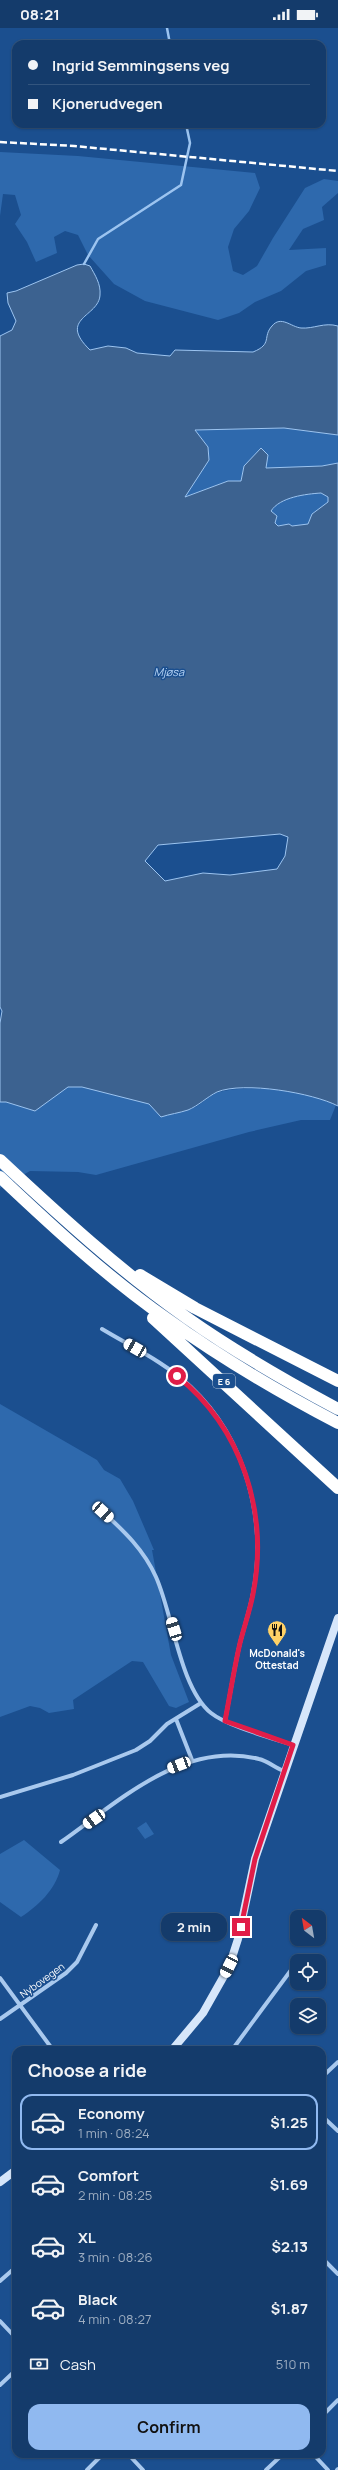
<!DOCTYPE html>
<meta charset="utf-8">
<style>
body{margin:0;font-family:Manrope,sans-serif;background:#1d4271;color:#f1f3f6;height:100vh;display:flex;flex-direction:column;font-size:15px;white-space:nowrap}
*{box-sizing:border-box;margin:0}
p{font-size:13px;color:#9dadc1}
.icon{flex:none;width:22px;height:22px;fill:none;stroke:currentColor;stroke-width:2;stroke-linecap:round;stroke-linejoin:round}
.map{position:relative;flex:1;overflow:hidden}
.details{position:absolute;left:12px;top:2018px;width:314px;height:412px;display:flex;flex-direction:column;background:#143b6b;border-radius:12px;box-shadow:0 1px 3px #0004,0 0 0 1px #33557e}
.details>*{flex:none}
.top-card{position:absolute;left:12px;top:12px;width:314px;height:88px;border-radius:12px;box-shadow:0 1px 3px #0004,0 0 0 1px #33557e;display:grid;align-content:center;height:88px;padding:0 16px;background:#143b6b}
.needle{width:26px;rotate:329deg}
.fabs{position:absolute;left:290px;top:1882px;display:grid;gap:8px}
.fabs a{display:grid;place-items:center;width:36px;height:36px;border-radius:8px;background:#143b6b;box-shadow:0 1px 3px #0004,0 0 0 1px #33557e;font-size:20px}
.end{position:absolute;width:18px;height:18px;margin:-9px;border:5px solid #e11d48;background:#fff;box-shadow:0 0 0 2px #fff}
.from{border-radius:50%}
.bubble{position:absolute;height:28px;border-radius:12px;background:#143b6b;box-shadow:0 1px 3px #0004,0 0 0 1px #33557e;font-size:13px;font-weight:700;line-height:28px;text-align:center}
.car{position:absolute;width:12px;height:24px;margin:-12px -6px;border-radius:5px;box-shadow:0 0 3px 1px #0007;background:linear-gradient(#fff 24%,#345 0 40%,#fff 0 76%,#345 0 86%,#fff 0)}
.top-card b{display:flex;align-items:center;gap:14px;height:38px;font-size:15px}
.top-card b+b{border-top:1px solid #33557e}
.top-card i{width:10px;height:10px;background:#f1f3f6}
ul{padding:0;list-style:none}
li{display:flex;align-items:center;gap:12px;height:56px;margin:0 8px 6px;padding:0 8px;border:2px solid transparent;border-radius:12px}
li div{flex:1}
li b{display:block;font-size:15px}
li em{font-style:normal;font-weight:700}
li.current{border-color:#90b9f0}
li>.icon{width:36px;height:36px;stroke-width:1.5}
h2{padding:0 16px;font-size:18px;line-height:48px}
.pay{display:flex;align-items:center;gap:10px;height:44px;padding:0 16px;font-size:15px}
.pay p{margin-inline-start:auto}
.cta{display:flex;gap:8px;margin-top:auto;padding:8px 16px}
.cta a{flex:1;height:46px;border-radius:12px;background:#90b9f0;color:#111;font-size:16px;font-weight:700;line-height:46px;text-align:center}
.status{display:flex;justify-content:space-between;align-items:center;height:28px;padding:0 20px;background:#143b6b;direction:ltr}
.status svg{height:11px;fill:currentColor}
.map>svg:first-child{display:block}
.green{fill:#2e69ad}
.water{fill:#3c6290;stroke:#9cc4f0;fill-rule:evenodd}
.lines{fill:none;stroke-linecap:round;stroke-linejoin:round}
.stream{stroke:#9cc4f0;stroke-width:2.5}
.street{stroke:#a9c9ee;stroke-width:4}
.secondary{stroke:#d6e6fa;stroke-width:8}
.highway{stroke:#fff;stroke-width:12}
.rail{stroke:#fff;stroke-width:2.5;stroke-dasharray:7 3;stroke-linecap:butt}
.route{stroke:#e11d48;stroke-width:5}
.labels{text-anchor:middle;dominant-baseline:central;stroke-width:3;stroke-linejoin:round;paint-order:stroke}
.shield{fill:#1b4f8f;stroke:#bbcadd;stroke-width:1}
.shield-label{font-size:9px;font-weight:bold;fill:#fff}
.poi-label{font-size:10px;font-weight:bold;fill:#fff;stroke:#1b4f8f}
.street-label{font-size:10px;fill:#fff;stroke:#1b4f8f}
.water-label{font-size:11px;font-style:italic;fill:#b5d3f5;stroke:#1b4f8f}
</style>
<div class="status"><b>08:21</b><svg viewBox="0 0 49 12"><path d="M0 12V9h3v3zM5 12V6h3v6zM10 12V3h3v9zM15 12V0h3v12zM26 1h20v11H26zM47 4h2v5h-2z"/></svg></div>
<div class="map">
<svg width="338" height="2442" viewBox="0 0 338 2442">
<rect width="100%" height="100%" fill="#1b4f8f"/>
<path class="green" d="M0 124 78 128 255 145 260 160 249 183 234 201 228 219 233 243 243 247 257 238 273 210 305 160 324 151 338 153V165L322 179 324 192 303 201 289 222 326 220V237L306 243 281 263 255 274 239 285 218 292 145 273 114 256 88 227 78 207 65 203 54 209 57 225 36 234 27 214 15 196 21 187 15 167 3 166 0 188Z
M284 400 338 407V435C308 441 275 442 244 438L241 453H228L184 469 209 432 208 419 194 402Z
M321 465 328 469V474L312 486 308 496 292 498 289 496 278 498 275 495 271 483C280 469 306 466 321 465Z
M68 1058C89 1059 110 1064 131 1070 148 1075 169 1083 187 1082 198 1081 208 1067 219 1064 250 1056 308 1062 336 1077L330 1092H301L249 1104 96 1147 78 1144 30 1143 0 1160V1074H6L35 1083Z
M0 1376 97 1432 104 1442 120 1451 133 1473 154 1522H152L171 1627 189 1674 176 1680 169 1678 143 1634 132 1633 73 1672 74 1681 49 1685 40 1680 30 1678 0 1689Z
M146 1794 154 1806 145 1811 137 1800Z
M24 1812 60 1842C55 1862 38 1878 21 1889L0 1874V1826Z"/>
<path class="water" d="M84 236 90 238C95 247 101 256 100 267 99 289 57 290 90 322L108 318 126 320 137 325 170 328 175 322 253 324C273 316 262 309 272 298 281 287 291 299 301 300 314 301 324 294 338 298V407L284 400 195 402 208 419 209 432 185 469 228 453H241L244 438 261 420 268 427 266 440 322 438 338 435V1078C313 1065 244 1053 217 1064 207 1069 198 1078 188 1082 179 1085 170 1086 161 1089L149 1076 82 1059H68L35 1083 6 1074H0V995L2 983 0 979V308L12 302 16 293 8 275 7 265 16 263 77 237ZM321 465 328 469V474L312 486 308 496 292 498 289 496 278 498 275 495 277 488 271 483C280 469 306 466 321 465ZM280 806 288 809 285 828 277 841 230 847 203 845 165 853 145 833 158 817Z"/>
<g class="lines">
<path class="stream" d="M167 0 170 16
M84 236 98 211 181 157 190 115 186 96"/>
<path class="street" d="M102 1301C132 1319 166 1335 191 1359 246 1411 267 1492 253 1565 250 1582 244 1599 240 1615 234 1641 230 1667 225 1693
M103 1484C124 1503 144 1522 156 1549 173 1587 180 1660 211 1685 227 1698 272 1710 293 1717
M176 1691 192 1732
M0 1769 73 1747 136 1722 150 1713 167 1696 201 1675
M61 1814C118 1774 183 1712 259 1731 268 1733 275 1740 284 1743
M0 1950 53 2022
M0 1991 66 1945 77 1934 96 1897
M232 2022 297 1934
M322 2049 338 2034
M322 2088 338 2103
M322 2230 338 2246
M0 2253 16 2239
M0 2293 16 2310
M0 2357 16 2342
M322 2388 338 2372
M128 2426 143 2442
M313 2426 328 2442
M87 2442 103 2426
M266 2442 283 2426
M337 2442 338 2441"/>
<path class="secondary" d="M172 2022 203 1985 229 1939 238 1911 255 1831 338 1590
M0 2154 16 2142"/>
<path class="highway" d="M0 1132C60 1188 120 1243 187 1290 235 1324 286 1353 338 1381
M0 1149C53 1199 107 1249 167 1291 221 1330 279 1364 338 1395
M140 1247 195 1280 338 1353
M153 1290 338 1460"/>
<path class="rail" d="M0 114 74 118 338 143"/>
</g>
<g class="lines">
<path class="route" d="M177 1348C242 1400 269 1484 253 1566 250 1582 244 1599 240 1615 234 1641 230 1667 225 1693L293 1717 255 1831 241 1899"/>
</g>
<defs>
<symbol id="restaurant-pin" viewBox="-11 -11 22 30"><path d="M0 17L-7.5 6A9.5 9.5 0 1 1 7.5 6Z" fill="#ffd166" stroke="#1b4f8f"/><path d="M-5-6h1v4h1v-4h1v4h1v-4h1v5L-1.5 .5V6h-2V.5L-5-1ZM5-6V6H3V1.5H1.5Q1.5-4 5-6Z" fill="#111"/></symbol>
</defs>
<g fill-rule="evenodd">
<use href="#restaurant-pin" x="266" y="1591" width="22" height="30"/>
</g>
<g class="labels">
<rect class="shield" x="213" y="1346" width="22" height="14" rx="3"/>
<g class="shield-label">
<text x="224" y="1353">E 6</text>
</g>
<g class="poi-label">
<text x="277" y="1625">McDonald's<tspan x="277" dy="12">Ottestad</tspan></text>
</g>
<g class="street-label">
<text transform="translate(42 1952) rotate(-36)">Nybovegen</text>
</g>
<g class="water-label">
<text x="169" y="643">Mjøsa</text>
</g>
</g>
</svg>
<div class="fabs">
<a><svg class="needle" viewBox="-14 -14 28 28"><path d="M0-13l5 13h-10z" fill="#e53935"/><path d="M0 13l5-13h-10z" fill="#9dadc1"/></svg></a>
<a><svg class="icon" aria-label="locate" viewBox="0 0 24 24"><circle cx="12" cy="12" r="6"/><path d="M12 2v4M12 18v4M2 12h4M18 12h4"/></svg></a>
<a><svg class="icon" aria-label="layers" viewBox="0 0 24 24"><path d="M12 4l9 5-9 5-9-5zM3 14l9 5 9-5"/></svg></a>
</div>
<i class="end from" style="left:177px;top:1348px"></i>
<i class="end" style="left:241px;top:1899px"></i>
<div class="bubble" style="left:161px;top:1885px;width:66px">2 min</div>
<i class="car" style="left:135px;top:1320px;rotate:300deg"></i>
<i class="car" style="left:103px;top:1484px;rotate:132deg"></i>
<i class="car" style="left:174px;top:1601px;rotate:343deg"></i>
<i class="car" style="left:179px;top:1737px;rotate:249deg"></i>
<i class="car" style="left:94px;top:1791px;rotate:235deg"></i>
<i class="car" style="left:229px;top:1938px;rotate:207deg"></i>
<div class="top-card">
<b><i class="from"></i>Ingrid Semmingsens veg</b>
<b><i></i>Kjonerudvegen</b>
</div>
<section class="details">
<h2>Choose a ride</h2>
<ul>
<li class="current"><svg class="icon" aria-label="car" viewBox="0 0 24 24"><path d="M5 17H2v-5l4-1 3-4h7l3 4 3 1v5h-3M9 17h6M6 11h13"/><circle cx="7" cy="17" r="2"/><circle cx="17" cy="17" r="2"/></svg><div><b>Economy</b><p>1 min · 08:24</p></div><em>$1.25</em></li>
<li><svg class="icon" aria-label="car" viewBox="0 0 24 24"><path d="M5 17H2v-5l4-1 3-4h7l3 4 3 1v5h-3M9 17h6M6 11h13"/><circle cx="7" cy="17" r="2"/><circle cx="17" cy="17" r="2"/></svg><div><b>Comfort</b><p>2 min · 08:25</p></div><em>$1.69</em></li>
<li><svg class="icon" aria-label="car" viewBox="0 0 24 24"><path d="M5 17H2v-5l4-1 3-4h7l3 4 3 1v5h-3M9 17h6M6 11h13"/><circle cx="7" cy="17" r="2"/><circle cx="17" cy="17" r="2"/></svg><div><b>XL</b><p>3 min · 08:26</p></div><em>$2.13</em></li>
<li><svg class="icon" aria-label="car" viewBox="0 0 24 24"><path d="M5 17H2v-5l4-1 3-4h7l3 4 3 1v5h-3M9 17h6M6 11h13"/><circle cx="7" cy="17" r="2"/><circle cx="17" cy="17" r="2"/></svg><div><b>Black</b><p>4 min · 08:27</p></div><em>$1.87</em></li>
</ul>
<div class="pay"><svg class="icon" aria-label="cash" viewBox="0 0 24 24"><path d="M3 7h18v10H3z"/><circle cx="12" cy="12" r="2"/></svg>Cash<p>510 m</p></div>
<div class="cta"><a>Confirm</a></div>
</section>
</div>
